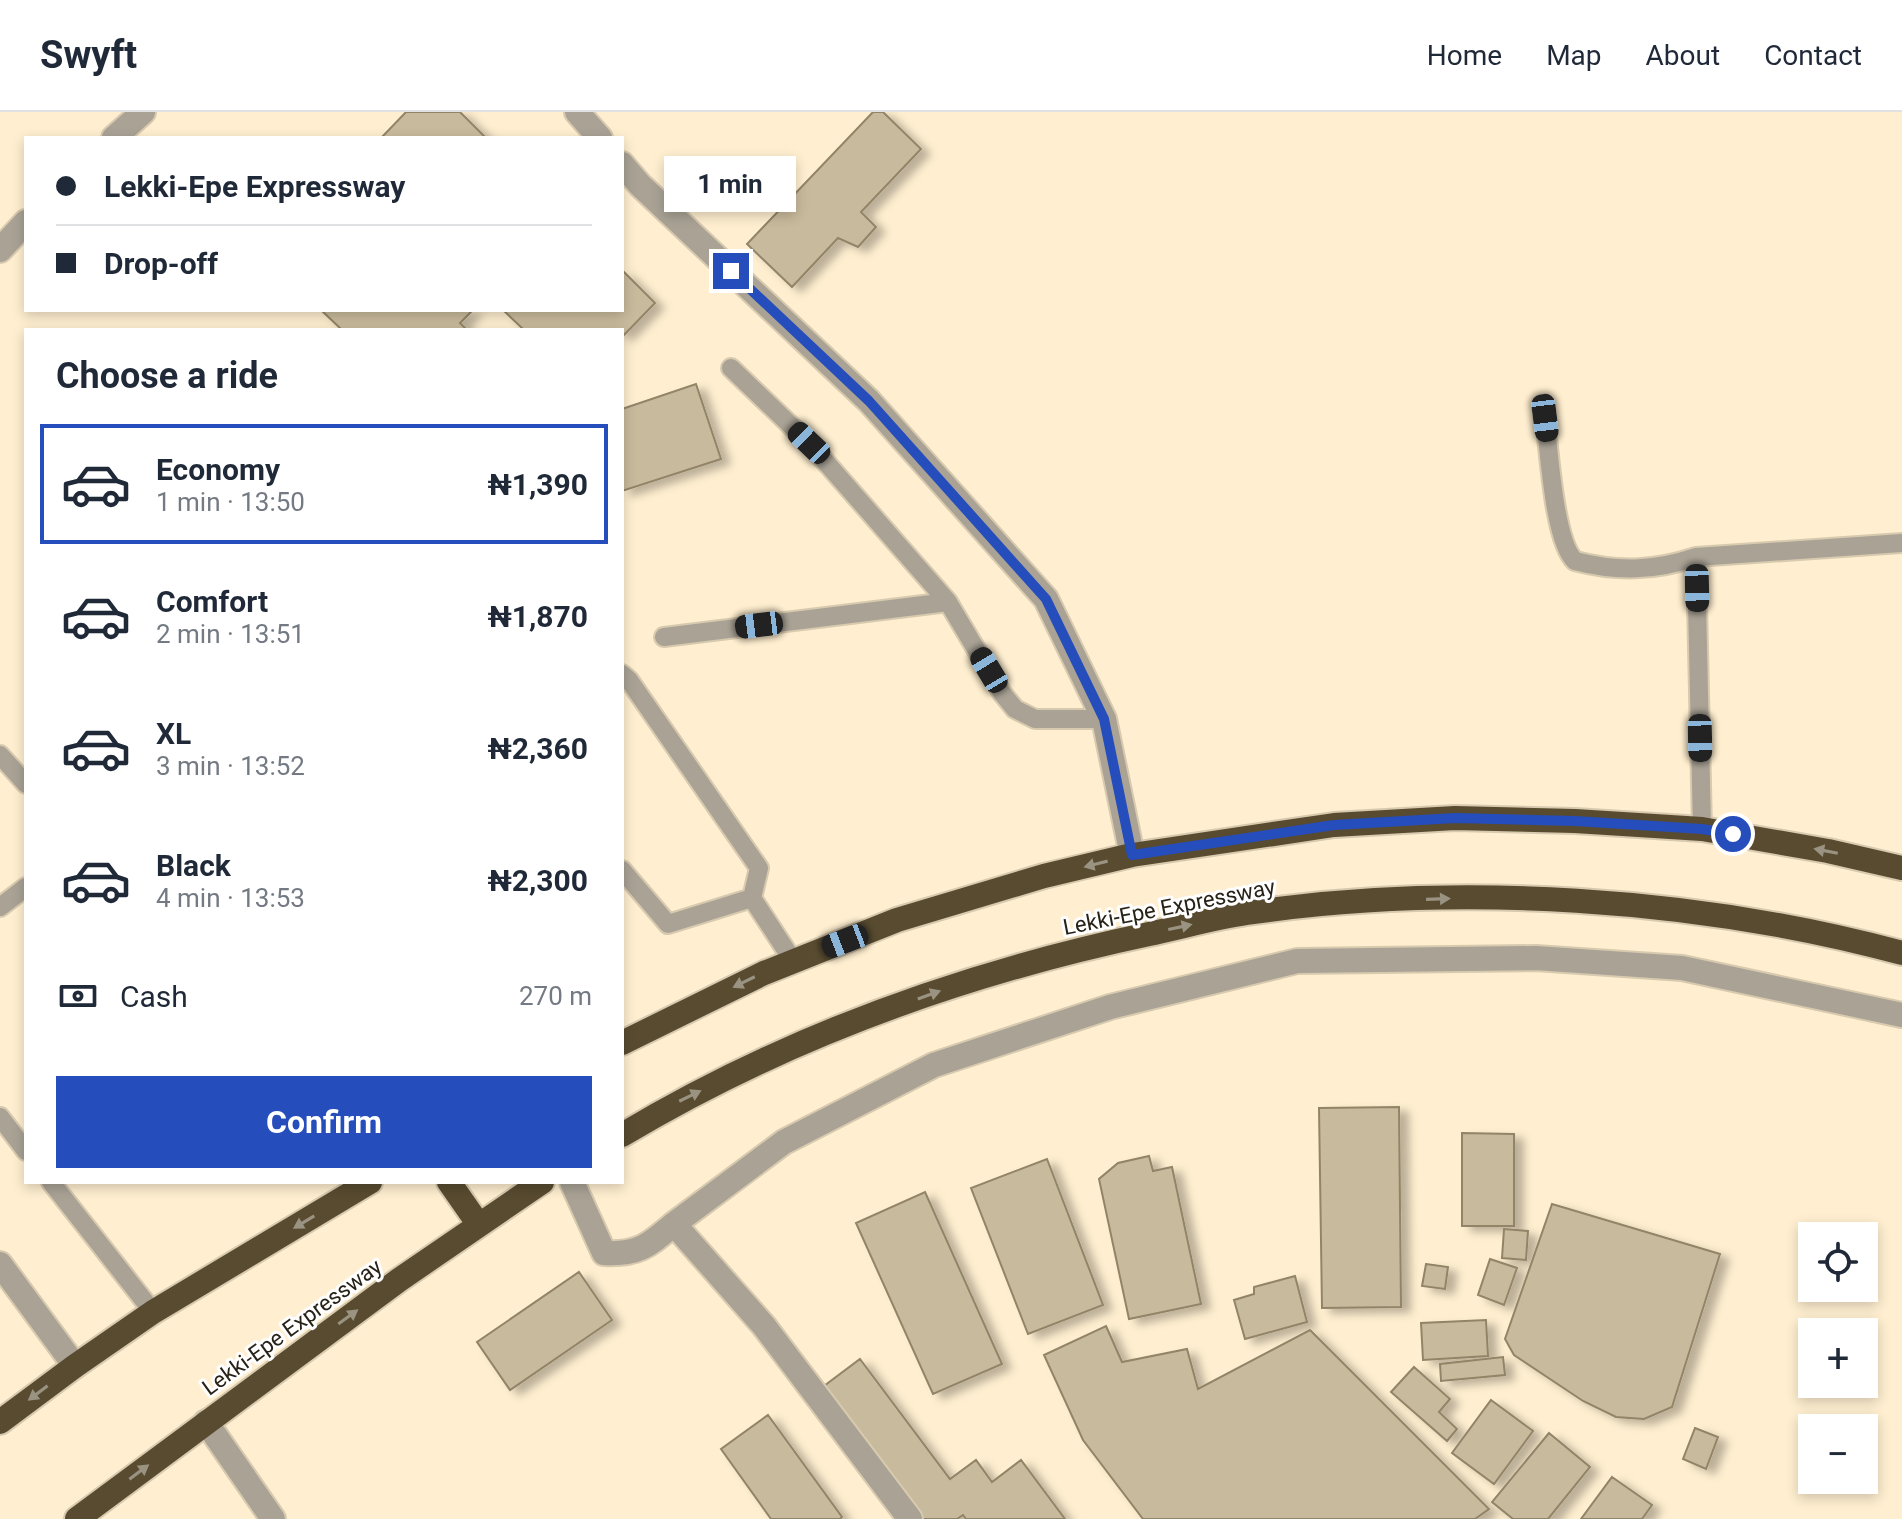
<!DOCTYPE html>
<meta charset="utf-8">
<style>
body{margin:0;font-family:Roboto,sans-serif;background:#f2f2f3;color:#1f2937;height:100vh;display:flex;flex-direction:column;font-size:30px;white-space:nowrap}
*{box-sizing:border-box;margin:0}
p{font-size:26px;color:#747a83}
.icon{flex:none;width:44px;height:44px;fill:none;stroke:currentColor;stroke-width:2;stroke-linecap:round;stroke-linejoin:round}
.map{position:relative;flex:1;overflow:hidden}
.side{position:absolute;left:24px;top:216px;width:600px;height:856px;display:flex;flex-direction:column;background:#fff;border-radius:0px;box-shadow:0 4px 12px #0003}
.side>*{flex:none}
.hud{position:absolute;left:24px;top:24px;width:600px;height:176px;border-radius:0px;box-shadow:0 4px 12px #0003;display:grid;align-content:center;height:176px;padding:0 32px;background:#fff}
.buttons{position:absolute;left:1798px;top:1110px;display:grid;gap:16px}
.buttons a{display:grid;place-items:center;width:80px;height:80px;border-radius:0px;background:#fff;box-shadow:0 4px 12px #0003;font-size:40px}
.end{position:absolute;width:36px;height:36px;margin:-18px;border:10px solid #254dbb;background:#fff;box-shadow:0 0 0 4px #fff}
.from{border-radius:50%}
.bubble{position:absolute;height:56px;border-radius:0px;background:#fff;box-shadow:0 4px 12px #0003;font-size:26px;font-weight:700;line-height:56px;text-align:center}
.car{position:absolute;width:24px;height:48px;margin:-24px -12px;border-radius:10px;box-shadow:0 0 6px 2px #0007;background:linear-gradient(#222 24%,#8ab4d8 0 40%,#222 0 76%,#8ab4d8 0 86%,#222 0)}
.hud b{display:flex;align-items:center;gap:28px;height:76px;font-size:30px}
.hud b+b{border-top:2px solid #e0e1e3}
.hud i{width:20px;height:20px;background:#1f2937}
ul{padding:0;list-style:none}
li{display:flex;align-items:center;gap:24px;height:120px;margin:0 16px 12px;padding:0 16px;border:4px solid transparent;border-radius:0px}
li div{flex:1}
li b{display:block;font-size:30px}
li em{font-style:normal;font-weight:700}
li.on{border-color:#254dbb}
li>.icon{width:72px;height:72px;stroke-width:1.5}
h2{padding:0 32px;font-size:36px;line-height:96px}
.pay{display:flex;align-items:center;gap:20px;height:88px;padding:0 32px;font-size:30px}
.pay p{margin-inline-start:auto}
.button{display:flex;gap:16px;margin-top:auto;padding:16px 32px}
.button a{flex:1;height:92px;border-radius:0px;background:#254dbb;color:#fff;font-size:32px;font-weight:700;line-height:92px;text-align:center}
header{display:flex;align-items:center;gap:48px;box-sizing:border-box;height:112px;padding:0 40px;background:#fff;border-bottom:2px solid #e0e1e3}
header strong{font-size:38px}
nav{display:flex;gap:44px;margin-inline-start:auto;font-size:28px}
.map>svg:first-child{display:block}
.building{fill:#c8ba9c;stroke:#928467;stroke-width:2;filter:url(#shadow)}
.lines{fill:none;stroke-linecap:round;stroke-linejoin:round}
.lane-casing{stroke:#d8caaf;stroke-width:22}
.street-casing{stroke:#d8caaf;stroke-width:28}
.highway-casing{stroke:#d8caaf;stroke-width:28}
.lane{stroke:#a9a295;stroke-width:18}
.street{stroke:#a9a295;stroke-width:24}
.highway{stroke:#584b30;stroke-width:24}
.oneway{fill:#9a9382}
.route{stroke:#254dbb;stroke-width:10}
.labels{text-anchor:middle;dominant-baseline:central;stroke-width:6;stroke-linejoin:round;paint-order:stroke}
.street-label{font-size:22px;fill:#272116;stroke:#fefefe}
</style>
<header>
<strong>Swyft</strong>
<nav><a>Home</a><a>Map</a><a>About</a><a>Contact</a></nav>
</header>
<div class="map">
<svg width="1902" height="1407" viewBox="0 0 1902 1407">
<defs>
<filter id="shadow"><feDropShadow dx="9" dy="5" stdDeviation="4" flood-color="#0004"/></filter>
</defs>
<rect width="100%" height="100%" fill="#ffefd0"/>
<path class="building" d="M406 0H460L486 26H381Z
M873 0H883L921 37 861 100 876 115 858 135 838 126 792 175 747 132Z
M622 158 655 191 622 225V218H524L503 198H622Z
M321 198H473L460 211 467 218H342Z
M696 272 721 347 622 379V297Z
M1399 995 1401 1195 1322 1196 1319 996Z
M1462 1021 1514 1022V1114H1462Z
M1149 1044 1153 1059 1172 1055 1201 1192 1129 1207 1099 1067 1118 1051Z
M1047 1047 1103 1193 1028 1222 971 1076Z
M925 1080 1002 1252 933 1282 856 1111Z
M1552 1092 1720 1142 1672 1295 1644 1307 1616 1305 1583 1289 1514 1243 1505 1227Z
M1504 1117 1528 1119 1526 1148 1502 1146Z
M1490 1147 1517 1156 1504 1193 1478 1183Z
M1426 1152 1448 1155 1445 1177 1422 1174Z
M579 1160 612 1208 510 1278 477 1230Z
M1295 1164 1307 1210 1245 1227 1234 1188 1254 1182V1175Z
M1486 1208 1488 1244 1423 1248 1421 1211Z
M1106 1214 1122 1250 1187 1237 1198 1277 1310 1218 1489 1397 1475 1407H1143L1083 1328 1044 1243Z
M1503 1245 1505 1263 1441 1269 1440 1252Z
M860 1247 950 1367 976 1348 992 1370 1021 1348 1065 1407H966L963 1403 957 1407H922L824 1274Z
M1414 1255 1450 1287 1439 1300 1457 1317 1447 1329 1391 1280Z
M1491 1288 1533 1319 1494 1372 1452 1341Z
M768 1303 842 1405 840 1407H771L721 1337Z
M1695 1316 1718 1325 1706 1357 1683 1347Z
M1549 1321 1590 1355 1548 1407H1513L1492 1390Z
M1612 1365 1652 1393 1642 1407H1581Z"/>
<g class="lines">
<defs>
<path id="lane" d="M731 256 809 331 948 490 1002 581 1015 597 1035 607H1104
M1545 306C1549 337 1554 430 1575 449 1617 460 1655 459 1696 445L1902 431
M1696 445 1702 717
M664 525 948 490
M622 562 629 568 759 756 752 786
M0 643 26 672
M622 758 668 812 752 786 793 849
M0 795 26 775
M0 1005 26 1039
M51 1070 153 1200"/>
<path id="street" d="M577 0 600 26
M114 26 143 0
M622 52 640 73 869 289 1046 487 1104 607 1132 743
M0 138 26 110
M572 1070 604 1141C639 1143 649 1133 674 1112L764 1214 910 1407
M674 1112 784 1030 934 953 1110 895 1297 849 1536 846 1682 856 1902 903
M0 1152 75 1254
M206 1310 273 1407"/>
<path id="highway" d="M622 931 764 861 897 808 1044 764 1132 743 1334 713 1455 706 1575 709 1702 717 1828 739 1902 756
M622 1023C784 926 965 861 1149 822 1182 815 1214 806 1247 801 1456 770 1699 786 1902 841
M449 1070 479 1113
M0 1310 75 1254 153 1200 370 1070
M77 1407 399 1168 542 1070"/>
</defs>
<use href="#lane" class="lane-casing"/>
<use href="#street" class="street-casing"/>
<use href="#highway" class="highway-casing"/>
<use href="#lane" class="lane"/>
<use href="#street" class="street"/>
<use href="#highway" class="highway"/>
</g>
<defs><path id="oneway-solid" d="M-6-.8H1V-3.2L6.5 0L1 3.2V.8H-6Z" transform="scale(2)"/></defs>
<g class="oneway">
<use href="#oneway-solid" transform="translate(1826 739) rotate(-169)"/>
<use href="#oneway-solid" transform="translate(1096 752) rotate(166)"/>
<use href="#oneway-solid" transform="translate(1438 787) rotate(-2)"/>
<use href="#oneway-solid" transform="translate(1180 815) rotate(-12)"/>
<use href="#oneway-solid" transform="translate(744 870) rotate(154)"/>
<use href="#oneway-solid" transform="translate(929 883) rotate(-20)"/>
<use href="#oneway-solid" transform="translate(690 984) rotate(-26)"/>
<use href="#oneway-solid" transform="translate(304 1110) rotate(149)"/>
<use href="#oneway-solid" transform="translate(348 1205) rotate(-36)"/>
<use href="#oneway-solid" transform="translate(38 1281) rotate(143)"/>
<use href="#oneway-solid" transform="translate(139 1360) rotate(-37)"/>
</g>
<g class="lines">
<path class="route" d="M731 159 869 289 1046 487 1104 607 1132 743 1334 713 1455 706 1575 709 1702 717 1733 722"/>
</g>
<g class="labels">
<g class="street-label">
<text transform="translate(1169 795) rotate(-11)">Lekki-Epe Expressway</text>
<text transform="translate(292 1215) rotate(-36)">Lekki-Epe Expressway</text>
</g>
</g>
</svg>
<div class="buttons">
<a><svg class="icon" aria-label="locate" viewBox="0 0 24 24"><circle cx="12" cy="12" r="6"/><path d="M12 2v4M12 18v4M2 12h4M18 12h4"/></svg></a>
<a>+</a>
<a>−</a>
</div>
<i class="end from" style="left:1733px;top:722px"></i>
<i class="end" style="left:731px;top:159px"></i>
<div class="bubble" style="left:664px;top:44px;width:132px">1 min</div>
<i class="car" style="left:1545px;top:306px;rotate:173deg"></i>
<i class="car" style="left:809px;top:331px;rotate:314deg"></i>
<i class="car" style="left:1697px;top:476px;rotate:179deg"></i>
<i class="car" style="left:759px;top:513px;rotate:263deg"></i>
<i class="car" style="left:989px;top:558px;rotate:329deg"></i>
<i class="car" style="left:1700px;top:626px;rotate:179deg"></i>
<i class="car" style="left:845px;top:829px;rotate:249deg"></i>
<div class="hud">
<b><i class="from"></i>Lekki-Epe Expressway</b>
<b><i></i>Drop-off</b>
</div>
<section class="side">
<h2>Choose a ride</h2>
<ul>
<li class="on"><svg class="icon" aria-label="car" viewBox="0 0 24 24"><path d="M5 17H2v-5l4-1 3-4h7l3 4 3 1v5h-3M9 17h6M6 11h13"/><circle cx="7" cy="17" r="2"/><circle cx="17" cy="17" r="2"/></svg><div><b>Economy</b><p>1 min · 13:50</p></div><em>₦1,390</em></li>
<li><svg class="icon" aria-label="car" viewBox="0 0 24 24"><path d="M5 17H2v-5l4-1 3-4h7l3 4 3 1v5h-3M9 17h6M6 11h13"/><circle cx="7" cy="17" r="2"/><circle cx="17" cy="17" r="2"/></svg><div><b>Comfort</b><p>2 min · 13:51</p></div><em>₦1,870</em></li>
<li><svg class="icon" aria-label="car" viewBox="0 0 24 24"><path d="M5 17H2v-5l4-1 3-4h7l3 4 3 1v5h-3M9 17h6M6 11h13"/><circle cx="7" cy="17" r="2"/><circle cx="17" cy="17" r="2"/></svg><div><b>XL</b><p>3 min · 13:52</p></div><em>₦2,360</em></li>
<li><svg class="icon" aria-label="car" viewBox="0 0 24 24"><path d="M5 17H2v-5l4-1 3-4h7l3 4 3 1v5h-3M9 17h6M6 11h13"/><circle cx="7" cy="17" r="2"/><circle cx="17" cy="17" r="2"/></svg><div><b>Black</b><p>4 min · 13:53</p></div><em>₦2,300</em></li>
</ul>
<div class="pay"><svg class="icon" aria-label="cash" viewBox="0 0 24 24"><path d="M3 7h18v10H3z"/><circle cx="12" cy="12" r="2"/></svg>Cash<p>270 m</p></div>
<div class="button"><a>Confirm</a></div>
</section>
</div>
